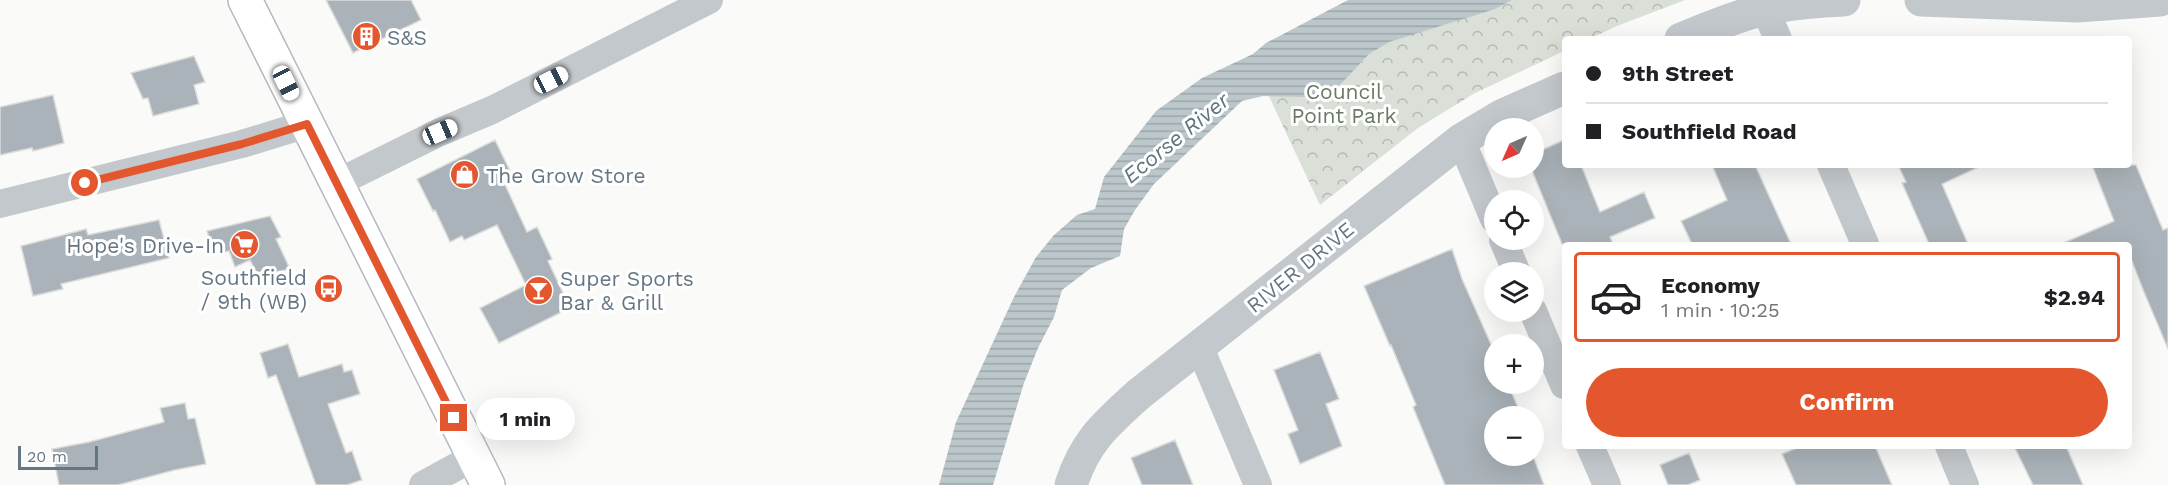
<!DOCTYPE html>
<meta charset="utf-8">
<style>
body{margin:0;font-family:"Work Sans",sans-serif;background:#f6f6f6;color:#202124;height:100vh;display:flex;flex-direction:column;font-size:22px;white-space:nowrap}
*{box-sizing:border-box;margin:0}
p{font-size:20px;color:#757577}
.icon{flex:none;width:33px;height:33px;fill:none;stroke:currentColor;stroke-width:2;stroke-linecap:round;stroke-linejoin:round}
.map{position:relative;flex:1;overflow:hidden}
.panel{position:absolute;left:1562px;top:242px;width:570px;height:207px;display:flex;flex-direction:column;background:#fff;border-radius:6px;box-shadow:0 6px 24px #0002}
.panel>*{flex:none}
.top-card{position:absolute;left:1562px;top:36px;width:570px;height:132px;border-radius:6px;box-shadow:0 6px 24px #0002;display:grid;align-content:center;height:132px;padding:0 24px;background:#fff}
.needle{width:39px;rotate:225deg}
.buttons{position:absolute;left:1484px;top:118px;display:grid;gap:12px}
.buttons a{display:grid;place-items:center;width:60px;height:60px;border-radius:50%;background:#fff;box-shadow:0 6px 24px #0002;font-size:30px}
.scale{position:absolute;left:18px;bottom:15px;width:80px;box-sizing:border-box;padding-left:6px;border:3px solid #657683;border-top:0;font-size:16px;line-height:21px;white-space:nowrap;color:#657683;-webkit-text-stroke:4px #fff;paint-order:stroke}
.end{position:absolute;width:27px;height:27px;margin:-14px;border:8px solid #e4572e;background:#fff;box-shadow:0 0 0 3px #fff}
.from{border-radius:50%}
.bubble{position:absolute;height:42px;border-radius:21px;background:#fff;box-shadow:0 6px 24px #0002;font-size:20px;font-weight:700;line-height:42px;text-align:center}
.car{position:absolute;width:18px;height:36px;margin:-18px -9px;border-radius:8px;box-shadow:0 0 4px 2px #0007;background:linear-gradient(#fff 24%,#345 0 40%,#fff 0 76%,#345 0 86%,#fff 0)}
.top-card b{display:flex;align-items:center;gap:21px;height:57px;font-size:22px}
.top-card b+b{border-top:2px solid #e0e0e0}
.top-card i{width:15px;height:15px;background:#202124}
ul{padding:10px 0 0;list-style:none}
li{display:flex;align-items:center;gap:18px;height:90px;margin:0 12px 9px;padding:0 12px;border:3px solid #e0e0e0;border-radius:6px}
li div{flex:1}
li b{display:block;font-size:22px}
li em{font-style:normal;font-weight:700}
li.active{border-color:#e4572e}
li>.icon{width:54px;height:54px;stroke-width:1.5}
.button{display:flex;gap:12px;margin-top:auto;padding:12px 24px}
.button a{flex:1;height:69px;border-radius:36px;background:#e4572e;color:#fff;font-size:24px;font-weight:700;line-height:69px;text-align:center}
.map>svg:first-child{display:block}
.park{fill:url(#park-crowns)}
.water{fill:url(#water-rules)}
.building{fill:#aab3b9;stroke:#dcdcda;stroke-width:1.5}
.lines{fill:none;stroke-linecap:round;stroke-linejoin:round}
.secondary-casing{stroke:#b3babf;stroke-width:36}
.minor{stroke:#c3c8cc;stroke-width:28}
.tertiary{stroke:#c3c8cc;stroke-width:33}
.secondary{stroke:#fff;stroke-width:33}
.route{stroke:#e4572e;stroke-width:8}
.labels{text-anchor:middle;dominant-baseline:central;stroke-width:6;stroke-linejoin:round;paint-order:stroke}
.poi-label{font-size:21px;fill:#657683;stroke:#fff;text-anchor:start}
.park-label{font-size:21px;fill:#687a64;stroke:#fff}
.street-label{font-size:21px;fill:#657683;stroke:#fff}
.water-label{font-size:22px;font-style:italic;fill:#60757c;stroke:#fff}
</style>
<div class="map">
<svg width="2168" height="485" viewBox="0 0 2168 485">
<defs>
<pattern id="park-crowns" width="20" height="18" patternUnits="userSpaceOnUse" patternTransform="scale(1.5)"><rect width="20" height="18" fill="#dadfd7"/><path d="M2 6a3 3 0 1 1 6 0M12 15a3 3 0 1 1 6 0" fill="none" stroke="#b4b9b4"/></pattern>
<pattern id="water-rules" width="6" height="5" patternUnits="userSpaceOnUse" patternTransform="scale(1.5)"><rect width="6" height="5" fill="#bbc7cb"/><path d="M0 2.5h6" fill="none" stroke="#9ca6aa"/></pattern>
</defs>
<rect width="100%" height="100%" fill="#fafaf8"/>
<path class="park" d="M1408 0H1685L1617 26 1589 39H1564V51L1475 93 1418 128 1320 205 1258 73Z"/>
<path class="water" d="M1348 0H1512L1495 9 1389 42 1369 54 1337 88 1310 97 1263 96 1242 101 1154 184 1135 210 1124 229 1120 256 1091 268 1062 290 1054 317 1038 348 1024 383 993 485H939L956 422 1014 297 1036 257 1054 235 1077 215 1095 209 1104 177 1156 111 1202 78 1253 54 1266 43Z"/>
<path class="building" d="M326 0H411L421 20 353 53Z
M194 56 205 82 194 85 199 104 153 116 148 98 143 99 131 73Z
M53 95 64 143 33 151 32 148 0 155V107Z
M495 140 510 171 501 176 527 232 537 227 552 259 548 261 570 308 499 343 480 308 526 285 497 225 464 240 462 236 450 242 435 210 433 211 417 179Z
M1564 140V165H1581L1600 212 1644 192 1655 218 1610 237 1613 244H1562L1533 173V154Z
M1712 165H1755L1791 244H1692L1681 221 1727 200Z
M1898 165H1983L1942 184 1968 244H1929L1902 183 1906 182Z
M2092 165H2136L2163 230 2168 228V349L2144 292 2128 251V244H2061L2114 221Z
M270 216 281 237 276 239 290 269 258 276 250 260 235 267 229 251 214 255 207 231Z
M159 220 169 258 61 284 63 289 33 296 21 246 86 229 88 235Z
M1452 249 1462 279 1494 351V384H1508L1522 417H1494V456H1533L1544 485H1445L1413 407 1416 405 1391 345 1390 346 1364 286Z
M288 344 299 377 342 364 344 372 352 370 360 394 328 404 346 453 352 451 362 480 347 485H316L276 375 268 378 260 353Z
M1320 352 1339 399 1326 404 1342 446 1300 464 1288 434 1298 430 1274 370Z
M185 403 188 419 195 418 206 464 175 470 118 485H59L52 449 89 442 164 422 160 408Z
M1175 440 1193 485H1142L1131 458Z
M1801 446H1875L1892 485H1796L1782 454Z
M2014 446H2066L2083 485H2033Z
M1689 453 1700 480 1688 485H1668L1660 465Z"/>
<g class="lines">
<defs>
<path id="secondary" d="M245 0 488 485"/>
</defs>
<use href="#secondary" class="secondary-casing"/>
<path class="minor" d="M1765 9 1778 39
M1461 140 1494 219
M1831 165 1865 244
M337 183 440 132 492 110 709 0
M0 204 242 144 307 124
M1503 240 1517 273
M1533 311 1564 385
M1200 348 1258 485
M1590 446 1607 485
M1949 446 1965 485
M423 485 474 457"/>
<path class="tertiary" d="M1921 0 2077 6 2160 0
M1681 39C1708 28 1736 16 1765 9 1791 3 1818 1 1844 0
M1071 485C1085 441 1106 424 1139 394L1461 140 1503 115 1564 88"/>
<use href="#secondary" class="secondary"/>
</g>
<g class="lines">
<path class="route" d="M85 183 242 144 307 124 454 418"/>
</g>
<defs>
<symbol id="building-disc" viewBox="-11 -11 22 22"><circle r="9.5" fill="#e4572e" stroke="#fff"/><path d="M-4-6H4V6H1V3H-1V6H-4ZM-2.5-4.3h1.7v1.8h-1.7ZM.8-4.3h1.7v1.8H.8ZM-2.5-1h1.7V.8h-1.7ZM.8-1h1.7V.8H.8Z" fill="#fff"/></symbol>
<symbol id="shop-disc" viewBox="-11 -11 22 22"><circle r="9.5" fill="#e4572e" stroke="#fff"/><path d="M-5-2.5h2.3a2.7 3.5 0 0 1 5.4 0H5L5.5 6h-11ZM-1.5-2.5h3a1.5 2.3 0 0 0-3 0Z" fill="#fff"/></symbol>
<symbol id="supermarket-disc" viewBox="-11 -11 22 22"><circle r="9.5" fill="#e4572e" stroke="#fff"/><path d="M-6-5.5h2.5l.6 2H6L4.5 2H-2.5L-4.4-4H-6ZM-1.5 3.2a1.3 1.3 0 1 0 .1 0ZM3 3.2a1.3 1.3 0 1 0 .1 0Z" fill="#fff"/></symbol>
<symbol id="bus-disc" viewBox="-11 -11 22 22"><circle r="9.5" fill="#e4572e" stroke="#fff"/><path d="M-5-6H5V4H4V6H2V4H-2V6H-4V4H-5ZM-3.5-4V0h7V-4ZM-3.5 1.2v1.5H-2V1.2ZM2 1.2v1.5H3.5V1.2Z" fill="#fff"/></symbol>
<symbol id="bar-disc" viewBox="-11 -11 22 22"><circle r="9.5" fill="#e4572e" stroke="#fff"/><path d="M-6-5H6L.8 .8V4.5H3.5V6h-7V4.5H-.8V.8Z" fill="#fff"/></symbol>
</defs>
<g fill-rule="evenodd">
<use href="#building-disc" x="350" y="20" width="33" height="33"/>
<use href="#shop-disc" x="448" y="158" width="33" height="33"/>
<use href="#supermarket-disc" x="228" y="228" width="33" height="33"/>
<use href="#bus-disc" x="312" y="272" width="33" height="33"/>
<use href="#bar-disc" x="522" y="274" width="33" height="33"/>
</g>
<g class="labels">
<g class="poi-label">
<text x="387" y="37">S&amp;S</text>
<text x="486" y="175">The Grow Store</text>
<text x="224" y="245" text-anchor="end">Hope's Drive-In</text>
<text x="307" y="277" text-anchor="end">Southfield<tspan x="307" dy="24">/ 9th (WB)</tspan></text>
<text x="560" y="278">Super Sports<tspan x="560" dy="24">Bar &amp; Grill</tspan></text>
</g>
<g class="park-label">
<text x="1344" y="91">Council<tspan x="1344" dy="24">Point Park</tspan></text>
</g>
<g class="street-label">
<text transform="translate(1300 267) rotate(-39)">RIVER DRIVE</text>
</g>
<g class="water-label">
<text transform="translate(1176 138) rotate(-39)">Ecorse River</text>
</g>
</g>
</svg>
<div class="buttons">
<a><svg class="needle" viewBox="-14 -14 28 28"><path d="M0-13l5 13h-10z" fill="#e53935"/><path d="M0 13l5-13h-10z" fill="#757577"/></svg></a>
<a><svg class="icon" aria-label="locate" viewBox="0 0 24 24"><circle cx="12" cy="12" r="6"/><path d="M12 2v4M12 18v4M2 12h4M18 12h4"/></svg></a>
<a><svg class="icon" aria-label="layers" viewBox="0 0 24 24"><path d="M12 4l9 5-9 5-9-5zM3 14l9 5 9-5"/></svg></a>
<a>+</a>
<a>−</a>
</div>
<div class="scale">20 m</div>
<i class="end from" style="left:85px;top:183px"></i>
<i class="end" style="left:454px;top:418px"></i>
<div class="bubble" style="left:476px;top:398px;width:99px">1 min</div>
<i class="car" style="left:551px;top:80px;rotate:63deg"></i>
<i class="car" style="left:286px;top:83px;rotate:154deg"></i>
<i class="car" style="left:440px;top:132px;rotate:67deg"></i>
<div class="top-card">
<b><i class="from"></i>9th Street</b>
<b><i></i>Southfield Road</b>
</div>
<section class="panel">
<ul>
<li class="active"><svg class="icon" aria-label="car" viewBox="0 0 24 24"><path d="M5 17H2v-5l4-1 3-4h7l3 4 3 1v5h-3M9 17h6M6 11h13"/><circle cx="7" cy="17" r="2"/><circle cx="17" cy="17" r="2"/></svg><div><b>Economy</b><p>1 min · 10:25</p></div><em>$2.94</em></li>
</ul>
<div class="button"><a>Confirm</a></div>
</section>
</div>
